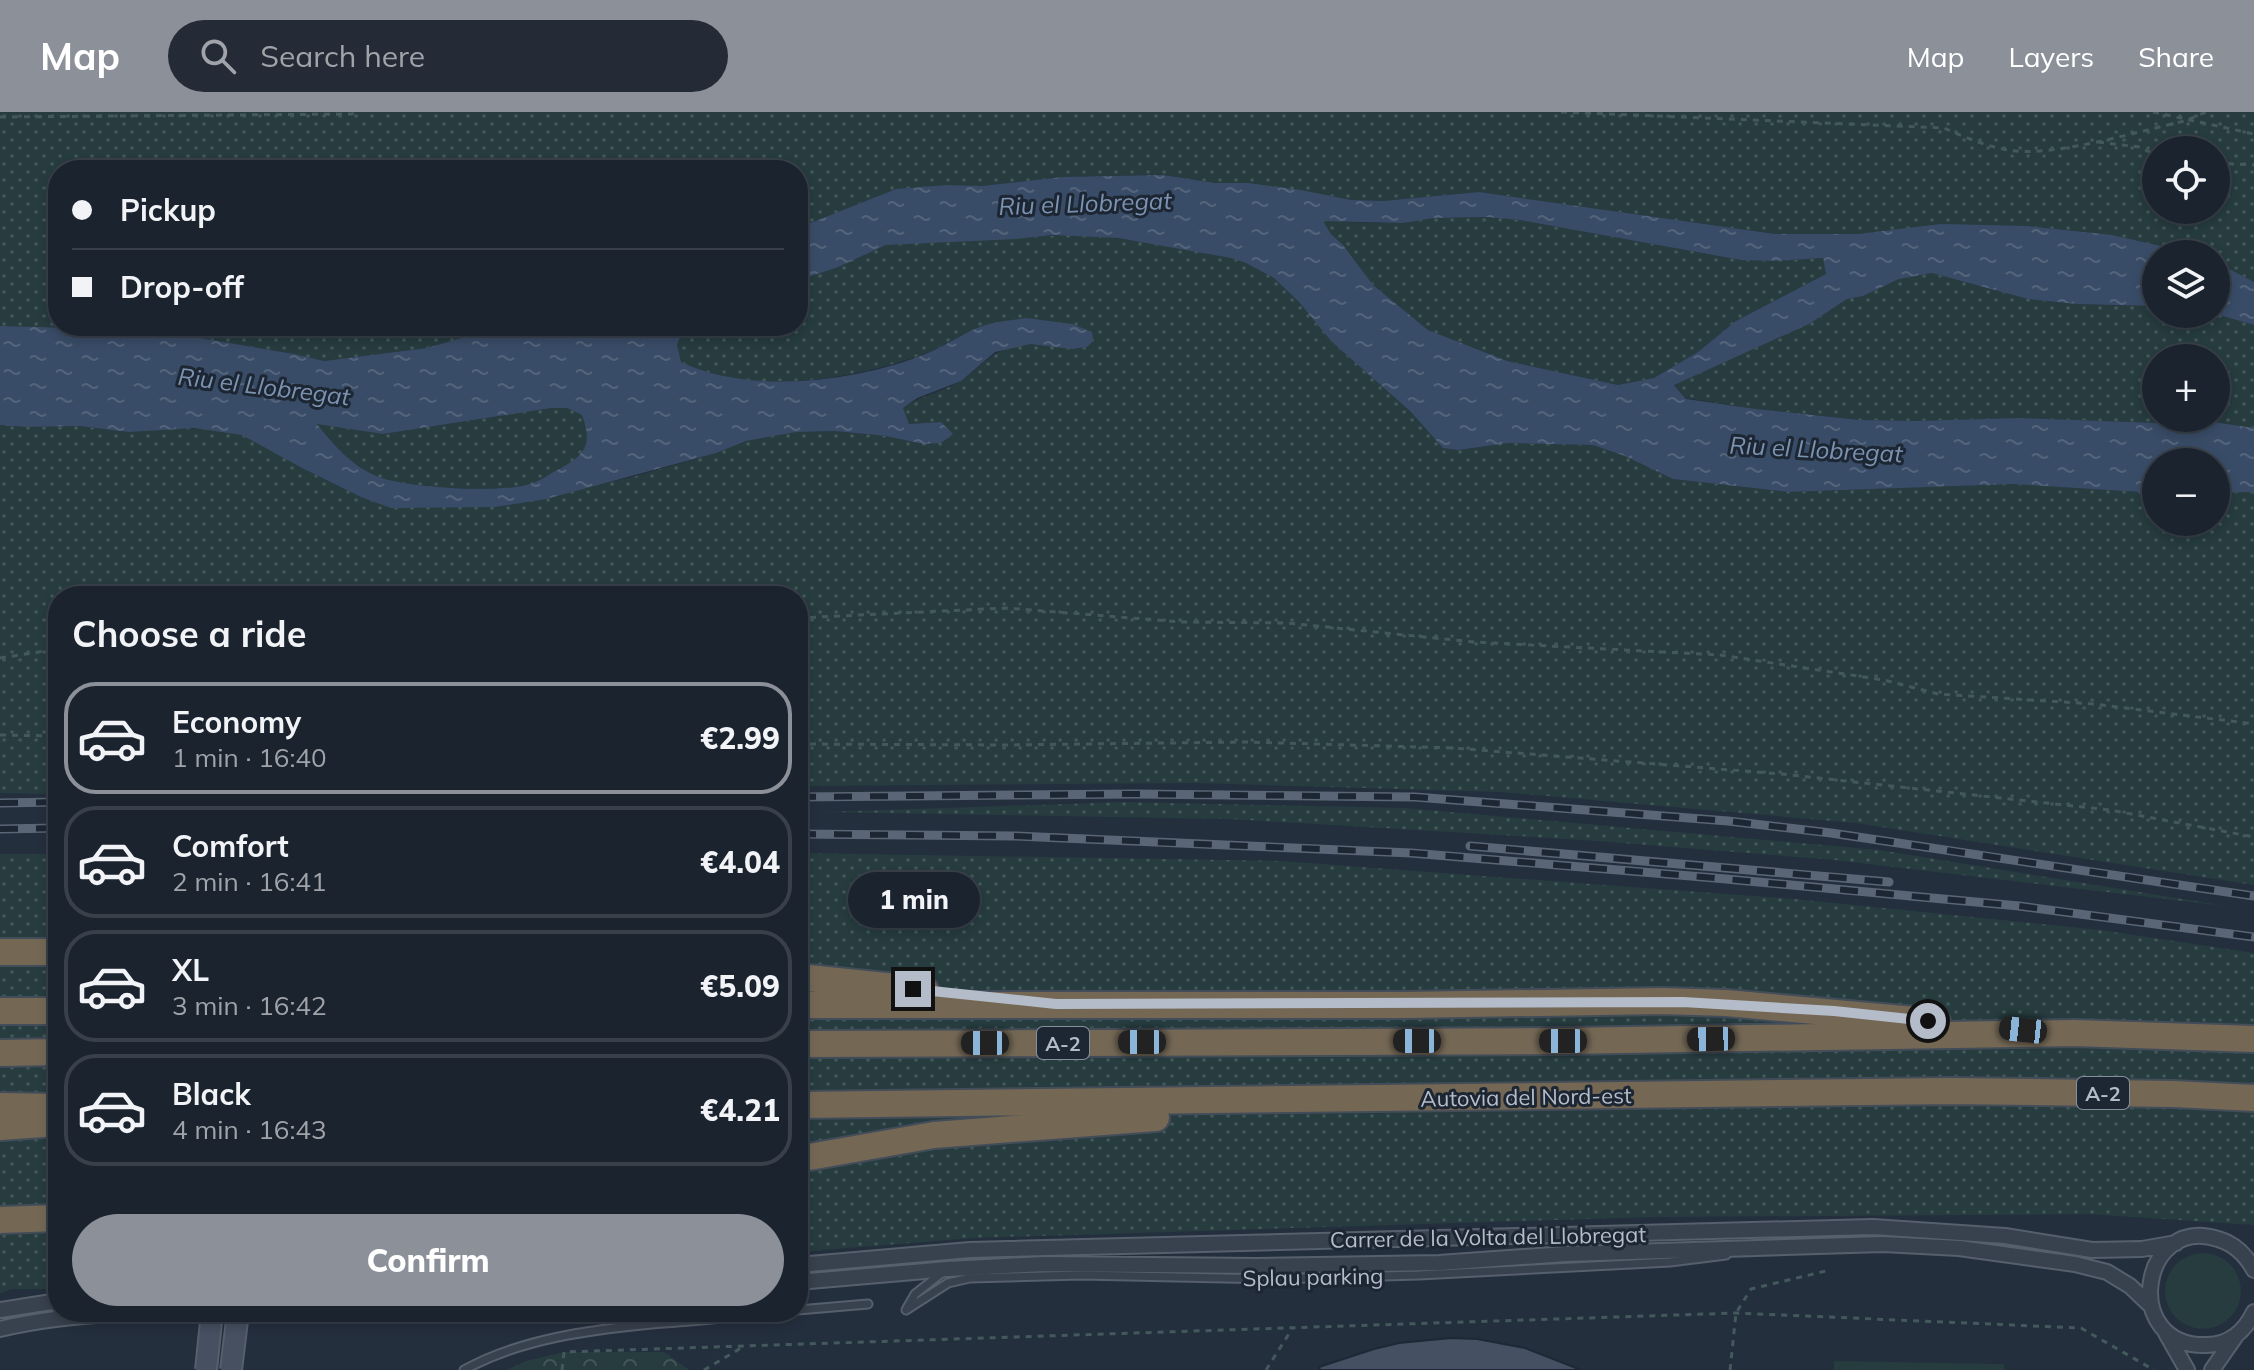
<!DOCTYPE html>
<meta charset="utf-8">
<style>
body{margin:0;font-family:Mulish,sans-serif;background:#242b36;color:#f1f3f6;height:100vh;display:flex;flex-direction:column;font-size:30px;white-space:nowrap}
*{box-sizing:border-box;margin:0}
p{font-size:26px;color:#a0a4aa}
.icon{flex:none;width:44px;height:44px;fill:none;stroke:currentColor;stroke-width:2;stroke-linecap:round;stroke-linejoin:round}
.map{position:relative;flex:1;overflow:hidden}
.panel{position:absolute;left:48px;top:474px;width:760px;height:736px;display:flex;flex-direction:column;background:#1b232e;border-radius:32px;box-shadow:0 4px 12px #0003,0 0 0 2px #39404a}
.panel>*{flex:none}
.top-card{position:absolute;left:48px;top:48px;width:760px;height:176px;border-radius:32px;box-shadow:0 4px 12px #0003,0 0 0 2px #39404a;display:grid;align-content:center;height:176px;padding:0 24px;background:#1b232e}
.fabs{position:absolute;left:2142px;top:24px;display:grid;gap:16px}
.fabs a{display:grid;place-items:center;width:88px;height:88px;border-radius:50%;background:#1b232e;box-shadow:0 4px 12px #0003,0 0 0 2px #39404a;font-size:40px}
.end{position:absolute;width:36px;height:36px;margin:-18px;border:10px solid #b4bcc9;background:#111;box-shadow:0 0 0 4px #111}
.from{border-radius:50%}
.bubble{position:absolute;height:56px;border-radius:28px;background:#1b232e;box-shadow:0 4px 12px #0003,0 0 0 2px #39404a;font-size:26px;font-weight:800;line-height:56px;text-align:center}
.car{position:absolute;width:24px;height:48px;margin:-24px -12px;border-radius:10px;box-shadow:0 0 6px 2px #0007;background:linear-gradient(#222 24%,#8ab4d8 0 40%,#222 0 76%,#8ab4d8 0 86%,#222 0)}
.top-card b{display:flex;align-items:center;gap:28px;height:76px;font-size:30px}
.top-card b+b{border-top:2px solid #39404a}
.top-card i{width:20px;height:20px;background:#f1f3f6}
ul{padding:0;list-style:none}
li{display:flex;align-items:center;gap:24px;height:112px;margin:0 16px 12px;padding:0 8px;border:4px solid #39404a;border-radius:32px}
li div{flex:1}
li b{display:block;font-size:30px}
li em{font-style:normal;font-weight:800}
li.selected{border-color:#8c9099}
li>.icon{width:72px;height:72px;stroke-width:1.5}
h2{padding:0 24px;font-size:36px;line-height:96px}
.primary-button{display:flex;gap:16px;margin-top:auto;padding:16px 24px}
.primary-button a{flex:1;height:92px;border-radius:48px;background:#8c9099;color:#fff;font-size:32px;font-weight:800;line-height:92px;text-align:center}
header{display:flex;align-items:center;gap:48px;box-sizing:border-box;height:112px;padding:0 40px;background:#8c9099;color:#fff}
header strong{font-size:38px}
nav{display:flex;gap:44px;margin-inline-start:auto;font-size:28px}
.search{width:560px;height:72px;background:#242b36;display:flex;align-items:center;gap:20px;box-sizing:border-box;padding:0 28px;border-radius:44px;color:#a0a4aa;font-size:30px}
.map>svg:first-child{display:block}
.grass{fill:url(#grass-dots);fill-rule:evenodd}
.park{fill:url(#park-crowns)}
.garden{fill:#263c3f}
.water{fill:url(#water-ripples);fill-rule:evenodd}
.building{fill:#455162;stroke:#1f2835;stroke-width:2}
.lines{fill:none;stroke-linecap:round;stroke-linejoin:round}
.service-casing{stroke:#565f6c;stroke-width:11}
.minor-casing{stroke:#565f6c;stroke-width:18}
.motorway-casing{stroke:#434c59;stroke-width:30}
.path{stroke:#44595c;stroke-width:3;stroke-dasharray:6 6;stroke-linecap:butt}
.service{stroke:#38414e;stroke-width:7}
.minor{stroke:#38414e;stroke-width:14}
.motorway{stroke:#746855;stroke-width:26}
.rail-casing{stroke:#5a6575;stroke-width:9}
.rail{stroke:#1d2633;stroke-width:6;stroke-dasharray:18;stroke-linecap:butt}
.secondary-bridge-casing{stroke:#565f6c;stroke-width:24;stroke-linecap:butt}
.secondary-bridge{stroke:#465061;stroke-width:20}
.route{stroke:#b4bcc9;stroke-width:10}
.labels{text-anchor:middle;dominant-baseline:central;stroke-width:6;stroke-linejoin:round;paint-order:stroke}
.shield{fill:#1d2633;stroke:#878f9c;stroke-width:2}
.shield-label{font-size:20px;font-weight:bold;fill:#b4bcc9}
.street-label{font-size:22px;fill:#b4bcc9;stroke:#1d2633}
.water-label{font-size:24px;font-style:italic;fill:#7c92b1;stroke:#1d2633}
</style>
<header>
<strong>Map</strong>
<div class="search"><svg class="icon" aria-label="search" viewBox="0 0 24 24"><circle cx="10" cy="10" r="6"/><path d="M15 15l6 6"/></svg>Search here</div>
<nav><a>Map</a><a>Layers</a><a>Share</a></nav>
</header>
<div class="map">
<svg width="2254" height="1258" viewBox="0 0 2254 1258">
<defs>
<pattern id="grass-dots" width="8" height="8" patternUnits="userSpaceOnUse" patternTransform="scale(2)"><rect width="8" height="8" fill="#263c3f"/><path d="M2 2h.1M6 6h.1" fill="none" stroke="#435659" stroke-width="1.8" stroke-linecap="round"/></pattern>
<pattern id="park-crowns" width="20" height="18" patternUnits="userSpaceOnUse" patternTransform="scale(2)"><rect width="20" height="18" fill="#263c3f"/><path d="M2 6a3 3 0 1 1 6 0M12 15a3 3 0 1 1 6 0" fill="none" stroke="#435659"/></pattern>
<pattern id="water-ripples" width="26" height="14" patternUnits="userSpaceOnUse" patternTransform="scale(2)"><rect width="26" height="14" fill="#394c67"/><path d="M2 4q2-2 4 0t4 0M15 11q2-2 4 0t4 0" fill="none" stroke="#53647b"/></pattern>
</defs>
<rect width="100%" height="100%" fill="#242f3e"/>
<path class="grass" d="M0 0H2254V170L2216 150V142H2195L2112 123 2028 114 1941 113 1858 122H1775L1479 80 1383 89 1351 88 1301 78 1215 71 1163 63 1063 65 982 74 948 73 896 77 798 116V58H58V214H503L427 236 323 249 294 242 153 218 0 214ZM2156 38H2216V98H2156Z
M1487 105 1520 108 1741 148 1774 149 1824 146 1826 162 1736 209 1698 240 1654 266 1618 273 1507 249 1428 218 1373 173 1343 133 1331 122 1322 108 1369 111H1403L1434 106Z
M1082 122 1165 133 1231 146 1246 151 1274 166 1299 190 1331 229 1410 299 1443 336 1458 338 1508 331 1593 333 1625 344 1673 367 1788 380 2013 372 2156 381V410H2216V381L2254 380V773L1856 711 1501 680 1196 671 798 674V484H58V682L0 681V313L26 315 79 314 129 320 177 316 211 317 242 323 258 330 302 356 361 385 495 395 629 366 716 341 746 329 796 320 835 319 886 324 923 332 942 310 909 312 903 296C921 283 942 281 960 269 989 251 990 236 1031 232 1051 229 1065 239 1087 235L1091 220C1047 203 1005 204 962 223 949 229 937 238 924 242 852 268 751 284 681 250L677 233 683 218 694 214H798V168L836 156 886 133Z
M1932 161 2028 187 2077 192 2156 194V202H2216L2254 213V316L2193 307 2159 311 2020 306 1915 309 1859 308 1756 297 1686 286 1674 272 1809 212 1847 187 1863 184 1899 167ZM2156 246H2216V306H2156Z
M551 296H567L582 303C586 313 589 322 587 333 583 346 571 351 560 356 551 361 542 367 533 371 504 382 410 376 381 366 353 357 335 332 316 311L383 322Z
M1125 690 1405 696 1879 738 2226 794 1835 748 1584 728 1231 707 826 700Z
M798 741 1281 749 1794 787 2100 818 2254 841V1113L2089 1102 1651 1105 972 1126 798 1140Z
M0 742H58V1177H12L0 1181Z"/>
<path class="park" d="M564 1240H664L689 1258H507L526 1249Z"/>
<path class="garden" d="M2165 1179a38 38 0 1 1 76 0a38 38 0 1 1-76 0Z
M1834 1249 2004 1252V1258H1834Z"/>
<path class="water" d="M1163 63 1215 71H1248L1301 78 1351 88 1383 89 1479 80 1775 122H1858L1941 112 2028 114 2112 123 2192 141 2195 142H2156V194L2077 192 2028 187 1932 161 1899 167 1863 184 1847 187 1809 212 1674 273 1686 287 1756 297 1859 308 1915 309 2020 306 2159 311 2193 307 2254 316V380L2216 381V350H2156V381L2013 372 1788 380 1673 367 1625 344 1593 333 1508 331 1458 338 1443 336 1410 299 1331 229 1299 190 1274 166 1246 151 1231 146 1118 126 1052 123 1016 127 886 133 836 156 798 168V116L896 77 948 73 982 74 1063 65ZM1487 105 1520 108 1741 148 1774 149 1823 146 1826 162 1736 209 1698 240 1654 266 1618 273 1507 249 1428 218 1373 173 1343 133 1331 122 1323 109 1403 111 1434 106Z
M2216 150 2254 170V213L2216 202Z
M1026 206 1072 212 1092 220 1093 229 1087 235 1072 237 1031 232 995 240 961 269 917 286 903 296 909 312 941 310 953 322 941 331 923 332 886 324 835 319 796 320 746 329 716 341 546 387 495 395 391 396 361 385 302 356 242 323 194 316 129 320 79 314 26 315 0 313V214L153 218 294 242 324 249 427 236 503 214H694L683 218 677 233 681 250C749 283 859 270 928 241 949 232 967 218 989 212 1001 209 1014 208 1026 206ZM551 296H567L582 303C594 335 583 345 555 359 548 363 541 368 533 371 504 382 412 376 382 366 354 357 335 334 317 312L383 322Z"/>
<path class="building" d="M1451 1226 1477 1227 1525 1236 1581 1258H1320L1319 1255 1374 1237 1399 1231Z"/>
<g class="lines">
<defs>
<path id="service" d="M907 1196 915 1182 943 1160
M798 1198 868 1192
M906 1198 948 1171 970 1166 1081 1163 1274 1167 1419 1163 1670 1150 1726 1143
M456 1200 505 1205 709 1200
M721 1200 738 1203 773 1200
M464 1258C520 1227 589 1218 652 1212 681 1209 710 1209 738 1203"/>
<path id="minor" d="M798 1153 970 1138 1873 1115 2005 1124 2092 1138 2142 1137 2176 1131
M2254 1158C2246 1143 2235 1132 2218 1127 2140 1102 2120 1236 2207 1233 2229 1233 2245 1219 2254 1200
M798 1170 948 1157 1044 1152 1257 1154 1439 1151 1566 1142 1883 1132 1959 1136 2075 1152 2107 1160 2130 1174 2151 1194
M0 1198 58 1189
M0 1217C102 1193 216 1202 320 1200
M2166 1221 2187 1258
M2212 1258 2235 1225"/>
<path id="motorway" d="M0 840H58
M798 865 925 878
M798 893H1404L1662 889 1726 891 1937 910
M0 899H58
M798 932 1563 929 2074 921 2254 927
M0 941 58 940
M798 993 1952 979 2174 982 2254 986
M0 994 58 995
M0 1015 58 1011
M798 1047 934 1023 1156 1006
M0 1108 58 1106"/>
</defs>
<use href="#service" class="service-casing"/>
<use href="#minor" class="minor-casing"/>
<use href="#motorway" class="motorway-casing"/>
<path class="path" d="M1561 0 1944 16C1964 25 1985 34 2008 38 2053 46 2138 19 2185 9L2206 0
M2153 0 2254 22
M0 5 352 2 356 0
M2098 30 2139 35 2156 43
M2216 51 2254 53
M798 506 1006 496 1182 510 1287 511 1474 530 1720 543 1884 568 1938 582 2094 592 2254 612
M0 546 58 537
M0 623 58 624
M798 632 1005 633 1247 630 1453 636 1782 662 2110 698 2254 725
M562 1258 564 1240 1736 1201 2081 1216 2154 1258
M704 1258 741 1236
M1266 1258 1292 1217
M1730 1258 1736 1201 1751 1177 1830 1158"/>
<use href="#service" class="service"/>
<use href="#minor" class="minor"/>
<use href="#motorway" class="motorway"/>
<defs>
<path id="rail" d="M798 685 1135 682 1415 685 1728 709 1831 721 2254 784
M0 691 58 690
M0 717 58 716
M798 722 1015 724 1411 741 1715 766 2019 794 2254 825
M1470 734 1889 770"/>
</defs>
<use href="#rail" class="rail-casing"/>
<use href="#rail" class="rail"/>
<defs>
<path id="secondary-bridge" d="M206 1258 212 1200
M231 1258 238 1200"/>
</defs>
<use href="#secondary-bridge" class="secondary-bridge-casing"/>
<use href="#secondary-bridge" class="secondary-bridge"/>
</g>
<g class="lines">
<path class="route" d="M913 877 1056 892 1683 890 1834 899 1928 909"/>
</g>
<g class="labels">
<g class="shield">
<rect x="1037" y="915" width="52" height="32" rx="6"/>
<rect x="2077" y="965" width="52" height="32" rx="6"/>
</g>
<g class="shield-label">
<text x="1063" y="931">A-2</text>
<text x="2103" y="981">A-2</text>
</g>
<g class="street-label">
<text transform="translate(1526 985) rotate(-1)">Autovia del Nord-est</text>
<text transform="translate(1488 1125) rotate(-1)">Carrer de la Volta del Llobregat</text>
<text transform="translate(1313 1165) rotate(-1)">Splau parking</text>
</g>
<g class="water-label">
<text transform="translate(1085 91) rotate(-2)">Riu el Llobregat</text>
<text transform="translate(264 274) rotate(7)">Riu el Llobregat</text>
<text transform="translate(1816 337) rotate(3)">Riu el Llobregat</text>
</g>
</g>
</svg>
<div class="fabs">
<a><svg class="icon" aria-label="locate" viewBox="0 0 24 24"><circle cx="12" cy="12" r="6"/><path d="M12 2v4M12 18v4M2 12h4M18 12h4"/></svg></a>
<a><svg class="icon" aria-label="layers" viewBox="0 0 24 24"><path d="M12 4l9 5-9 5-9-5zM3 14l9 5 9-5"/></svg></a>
<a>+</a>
<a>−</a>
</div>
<i class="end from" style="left:1928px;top:909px"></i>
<i class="end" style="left:913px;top:877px"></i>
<div class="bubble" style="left:848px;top:760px;width:132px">1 min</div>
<i class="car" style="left:2023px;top:918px;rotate:276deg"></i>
<i class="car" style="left:1711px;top:927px;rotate:269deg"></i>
<i class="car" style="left:1417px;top:929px;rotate:270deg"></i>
<i class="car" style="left:1563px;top:929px;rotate:270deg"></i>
<i class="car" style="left:1142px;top:930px;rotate:270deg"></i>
<i class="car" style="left:985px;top:931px;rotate:270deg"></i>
<div class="top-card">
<b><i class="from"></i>Pickup</b>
<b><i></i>Drop-off</b>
</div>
<section class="panel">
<h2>Choose a ride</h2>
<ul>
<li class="selected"><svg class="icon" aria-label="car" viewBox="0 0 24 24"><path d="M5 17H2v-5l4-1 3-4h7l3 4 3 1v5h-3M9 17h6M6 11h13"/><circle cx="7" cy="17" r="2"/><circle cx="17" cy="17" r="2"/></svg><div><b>Economy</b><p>1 min · 16:40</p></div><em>€2.99</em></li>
<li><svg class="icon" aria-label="car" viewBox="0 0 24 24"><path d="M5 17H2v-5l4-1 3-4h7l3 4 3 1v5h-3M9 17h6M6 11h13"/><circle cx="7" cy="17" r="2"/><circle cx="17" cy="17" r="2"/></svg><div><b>Comfort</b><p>2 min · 16:41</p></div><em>€4.04</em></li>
<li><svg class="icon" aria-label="car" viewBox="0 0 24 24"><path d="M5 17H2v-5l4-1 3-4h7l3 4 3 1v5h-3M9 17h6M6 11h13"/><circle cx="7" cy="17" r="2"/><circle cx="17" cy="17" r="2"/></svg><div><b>XL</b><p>3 min · 16:42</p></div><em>€5.09</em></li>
<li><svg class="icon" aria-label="car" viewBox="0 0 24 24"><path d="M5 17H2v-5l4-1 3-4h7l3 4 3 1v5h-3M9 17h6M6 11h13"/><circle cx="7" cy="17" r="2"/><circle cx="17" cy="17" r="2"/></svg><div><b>Black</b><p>4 min · 16:43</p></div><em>€4.21</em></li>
</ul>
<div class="primary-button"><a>Confirm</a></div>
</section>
</div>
